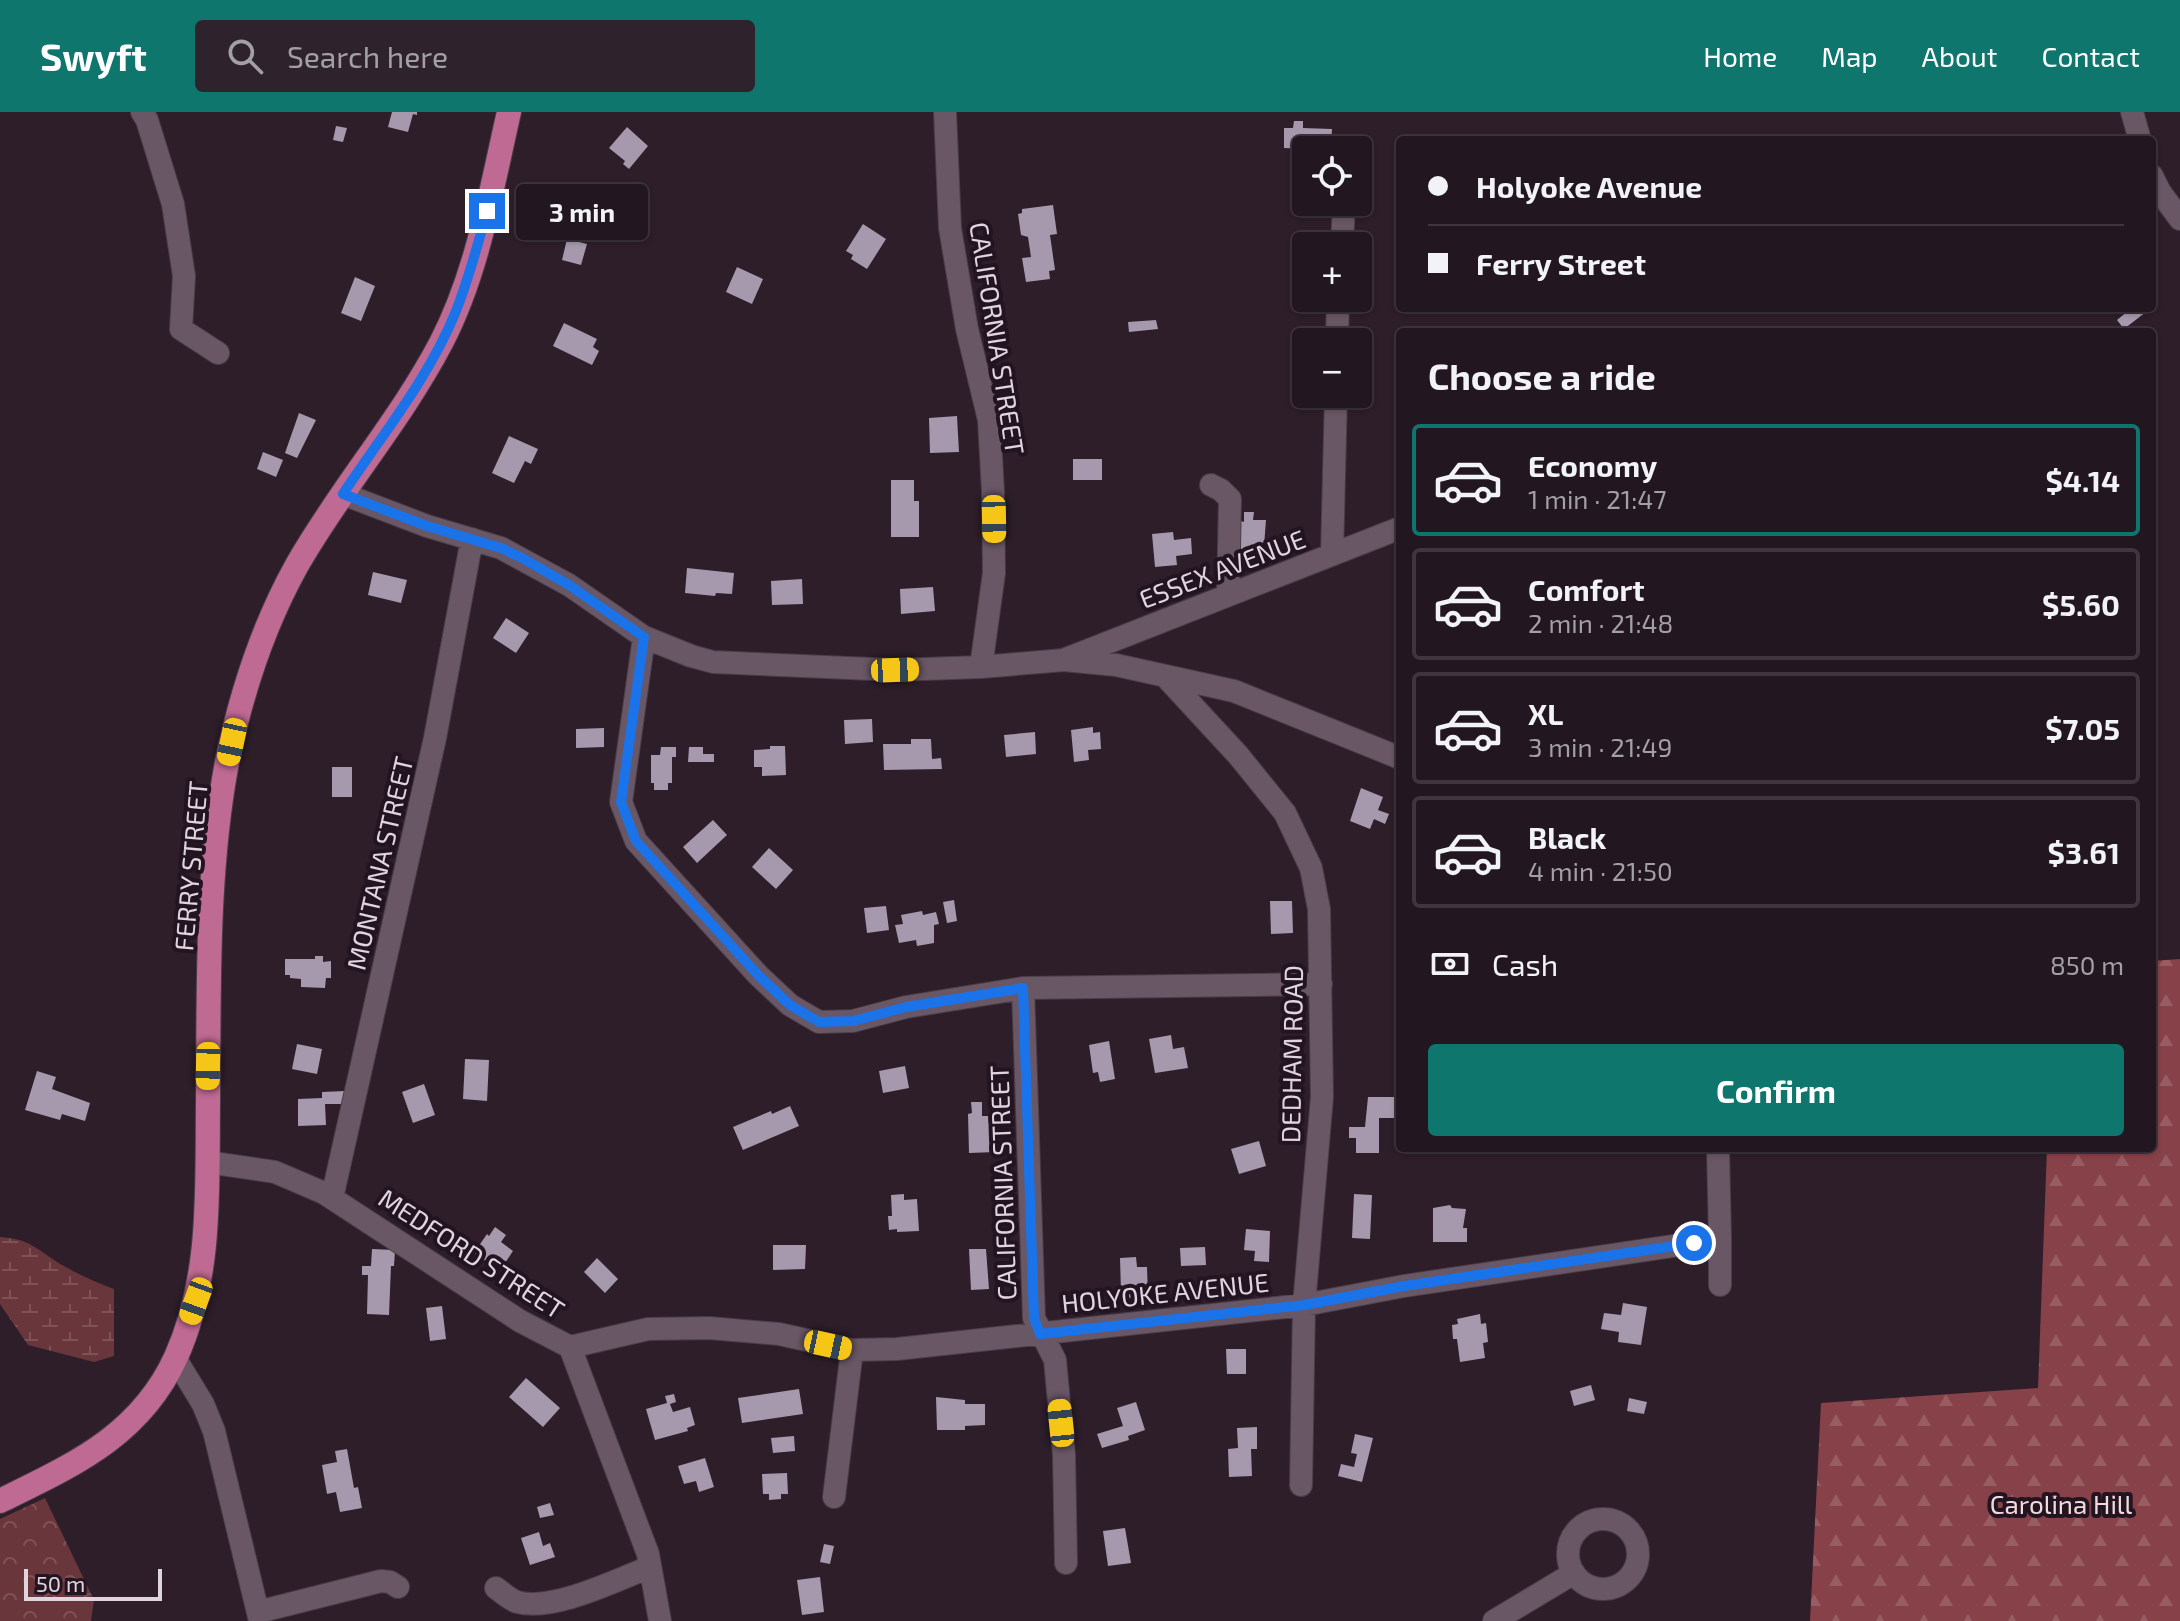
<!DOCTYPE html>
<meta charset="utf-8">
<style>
body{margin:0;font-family:"Exo 2",sans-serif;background:#2e232d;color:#f1f3f6;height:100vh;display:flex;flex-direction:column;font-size:30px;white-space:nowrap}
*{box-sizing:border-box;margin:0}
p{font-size:26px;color:#a29fa5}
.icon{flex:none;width:44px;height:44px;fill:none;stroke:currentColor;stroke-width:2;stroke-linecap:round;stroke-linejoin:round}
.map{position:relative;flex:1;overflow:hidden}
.panel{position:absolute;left:1396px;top:216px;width:760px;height:824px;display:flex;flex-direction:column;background:#221620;border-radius:8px;box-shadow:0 2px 6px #0004,0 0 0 2px #3f353e}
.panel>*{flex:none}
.top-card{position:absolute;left:1396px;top:24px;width:760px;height:176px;border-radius:8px;box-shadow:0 2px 6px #0004,0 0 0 2px #3f353e;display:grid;align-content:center;height:176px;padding:0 32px;background:#221620}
.tools{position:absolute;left:1292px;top:24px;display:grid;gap:16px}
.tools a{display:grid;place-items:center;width:80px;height:80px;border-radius:8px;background:#221620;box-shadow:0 2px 6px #0004,0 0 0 2px #3f353e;font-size:40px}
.scale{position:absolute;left:24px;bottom:20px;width:138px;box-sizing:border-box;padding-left:8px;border:4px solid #e0d5de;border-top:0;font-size:22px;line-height:28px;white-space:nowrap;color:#e0d5de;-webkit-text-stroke:6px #231421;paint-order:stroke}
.end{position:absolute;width:36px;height:36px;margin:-18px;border:10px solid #1a73e8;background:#fff;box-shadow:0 0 0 4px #fff}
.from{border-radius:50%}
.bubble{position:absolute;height:56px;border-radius:8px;background:#221620;box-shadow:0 2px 6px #0004,0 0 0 2px #3f353e;font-size:26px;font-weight:700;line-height:56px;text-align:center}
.car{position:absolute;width:24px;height:48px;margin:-24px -12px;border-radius:10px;box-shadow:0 0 6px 2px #0007;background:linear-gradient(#f5c518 24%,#345 0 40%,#f5c518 0 76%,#345 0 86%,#f5c518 0)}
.top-card b{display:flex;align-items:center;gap:28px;height:76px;font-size:30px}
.top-card b+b{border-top:2px solid #3f353e}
.top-card i{width:20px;height:20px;background:#f1f3f6}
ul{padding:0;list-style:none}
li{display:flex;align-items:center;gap:24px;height:112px;margin:0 16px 12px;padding:0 16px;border:4px solid #3f353e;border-radius:8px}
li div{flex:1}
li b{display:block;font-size:30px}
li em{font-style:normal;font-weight:700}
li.current{border-color:#0f766e}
li>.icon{width:72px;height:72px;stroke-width:1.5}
h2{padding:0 32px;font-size:36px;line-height:96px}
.pay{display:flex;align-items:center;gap:20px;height:88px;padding:0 32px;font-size:30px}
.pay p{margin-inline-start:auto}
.cta{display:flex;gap:16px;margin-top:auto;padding:16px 32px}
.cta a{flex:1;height:92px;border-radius:8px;background:#0f766e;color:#fff;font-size:32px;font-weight:700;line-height:92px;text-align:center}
header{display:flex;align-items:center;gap:48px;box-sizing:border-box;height:112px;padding:0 40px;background:#0f766e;color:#fff}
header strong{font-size:38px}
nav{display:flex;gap:44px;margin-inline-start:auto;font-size:28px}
.search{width:560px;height:72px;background:#2e232d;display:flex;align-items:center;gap:20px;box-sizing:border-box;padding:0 28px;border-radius:8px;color:#a29fa5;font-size:30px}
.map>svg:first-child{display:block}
.forest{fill:url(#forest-firs)}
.wetland{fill:url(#wetland-marsh)}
.park{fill:url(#park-crowns)}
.building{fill:#a699ad}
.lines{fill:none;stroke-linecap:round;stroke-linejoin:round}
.minor-casing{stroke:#4a3d48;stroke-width:24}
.major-casing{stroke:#4a3d48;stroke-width:26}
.minor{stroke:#695765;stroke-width:22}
.major{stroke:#bf6a93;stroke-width:24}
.route{stroke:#1a73e8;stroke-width:10}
.labels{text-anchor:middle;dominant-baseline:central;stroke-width:8;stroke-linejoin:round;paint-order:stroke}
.street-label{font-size:26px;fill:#e0d5de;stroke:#231421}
.park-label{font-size:26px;fill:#f0dadb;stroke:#231421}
</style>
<header>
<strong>Swyft</strong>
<div class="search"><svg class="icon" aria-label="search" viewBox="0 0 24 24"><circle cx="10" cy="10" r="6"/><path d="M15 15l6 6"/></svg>Search here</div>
<nav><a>Home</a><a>Map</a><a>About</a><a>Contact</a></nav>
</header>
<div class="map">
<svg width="2180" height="1509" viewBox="0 0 2180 1509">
<defs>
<pattern id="forest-firs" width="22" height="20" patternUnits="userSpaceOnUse" patternTransform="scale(2)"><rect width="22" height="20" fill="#874149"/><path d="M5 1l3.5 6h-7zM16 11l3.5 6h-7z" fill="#985c63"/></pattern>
<pattern id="wetland-marsh" width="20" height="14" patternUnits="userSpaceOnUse" patternTransform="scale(2)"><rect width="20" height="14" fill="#69363b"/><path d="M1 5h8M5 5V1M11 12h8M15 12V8" fill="none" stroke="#7e5257"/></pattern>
<pattern id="park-crowns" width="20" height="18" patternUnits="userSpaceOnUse" patternTransform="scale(2)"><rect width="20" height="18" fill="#69363b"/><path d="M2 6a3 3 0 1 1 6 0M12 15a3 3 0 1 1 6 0" fill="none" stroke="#7e5257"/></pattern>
</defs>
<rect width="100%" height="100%" fill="#2d1e2a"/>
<path class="forest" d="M2180 847V1509H1810L1821 1291 2038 1276 2047 1036H2152V849Z"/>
<path class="wetland" d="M0 1125C31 1127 37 1138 62 1153 79 1163 96 1170 114 1177V1244L94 1250 28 1233 0 1192Z"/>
<path class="park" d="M45 1386 94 1488 91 1509H0V1407Z"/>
<path class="building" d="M392 0H417V3L413 2 408 20 388 15Z
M1294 9H1303V16L1332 17 1331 38 1284 36V16H1293Z
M336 14 347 16 343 30 333 28Z
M627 15 648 34 629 57 623 52 625 49 609 36Z
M1053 93 1057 122 1050 123 1055 158 1049 159 1050 167 1026 170 1022 146 1031 145 1028 125 1021 123 1018 102 1022 101V97Z
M863 112 886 127 867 157 851 147 853 143 846 139Z
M567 127 587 132 581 153 562 148Z
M737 155 763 167 752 192 726 180Z
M355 165 375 174 361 209 341 201Z
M2126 196H2151L2124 217 2117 208 2128 199Z
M1156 208 1158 217 1129 220 1128 210Z
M564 211 597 227 593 235 599 239 592 253 553 234Z
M299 301 316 308 297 346 285 341Z
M957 304 959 340 930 341 929 306Z
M509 324 538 337 531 352 525 349 514 371 492 361Z
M263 340 283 348 276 365 257 357Z
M1073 347H1102V368H1073Z
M891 368H914V389H919V425H891Z
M1244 400H1254L1253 408H1266L1264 434 1252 433V443L1239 442 1241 409 1244 410Z
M1173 420 1174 428 1191 426 1192 442 1176 444 1177 453 1155 455 1152 422Z
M687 456 734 461 732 482 716 481 715 484 685 481Z
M373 460 407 468 401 491 368 483Z
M802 467 803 492 772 493 771 469Z
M933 475 935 499 901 502 900 477Z
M506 506 529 521 516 541 493 526Z
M872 607 873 630 845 632 844 608Z
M1093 615V621L1100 620 1101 637 1088 638 1089 648 1074 650 1071 618Z
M604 616V635L576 636V617Z
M1035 620 1036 642 1006 645 1004 623Z
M911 627H931L932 647 941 646 942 657 884 658 883 632H911Z
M770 634H785L786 663 762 664V655H754V638L770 637Z
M661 635H676V645H672V671H668V678H654V671H651V643H660Z
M689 635H703V642H714V650H688Z
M332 655H352V685H332Z
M1361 676 1383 685 1378 698 1389 702 1385 712 1374 707 1370 717 1350 709Z
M713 708 727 723 697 751 683 735Z
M769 736 793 758 776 777 752 755Z
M954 788 957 809 947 811 943 790Z
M1270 789H1292L1293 821 1271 822Z
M886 794 889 818 867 821 864 796Z
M922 799 923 803 936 800 939 812 934 813V831L917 834 916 828 899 831 895 813 903 812 901 803Z
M315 844H323V850L331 849V866H326L325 876 301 875V867L290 866V863H285V847H315Z
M1171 923 1173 937 1184 935 1188 956 1155 961 1149 927Z
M1109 929 1115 967 1100 970 1098 960 1093 961 1089 933Z
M297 932 322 937 317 962 292 957Z
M465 947 489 948 487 989 463 987Z
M905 954 909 976 883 981 879 959Z
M37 959 56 965 52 977 90 991 85 1009 62 1002 60 1008 25 998Z
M424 972 435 1003 413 1011 402 980Z
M345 979V992H325L326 1013 298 1014V987L322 986V980Z
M1368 985H1400V1006H1379V1041H1356V1026H1349V1015H1365Z
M971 990H982V1004H995L996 1040 969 1041 968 1002 972 1001Z
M790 994 799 1014 743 1038 733 1015 771 999 772 1002Z
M1259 1029 1266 1054 1239 1062 1231 1037Z
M904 1082V1088L917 1087 919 1119 897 1120V1117L889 1118 888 1104H892L891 1083Z
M1354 1082 1372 1083 1370 1127 1352 1126Z
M1450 1093 1452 1096 1466 1097 1463 1116H1467V1130H1433V1096Z
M495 1115 506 1123 501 1130 513 1139 503 1154 496 1148 492 1153 474 1141 487 1122 489 1124Z
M1246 1117 1270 1119 1269 1150 1254 1149 1255 1139 1244 1138Z
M773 1133H806L805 1157 773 1158Z
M1205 1135 1206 1153 1181 1154 1180 1136Z
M372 1137 395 1138 394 1154H391L389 1203 367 1202 368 1163H362V1154H371Z
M969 1137H986L989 1177 971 1178Z
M1136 1145 1137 1155H1147L1148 1185 1126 1186 1125 1180H1121L1120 1146Z
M597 1146 618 1167 605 1181 584 1160Z
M1623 1191 1647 1195 1641 1233 1618 1230 1619 1220 1601 1217 1604 1201 1621 1203Z
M442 1194 446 1227 430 1229 426 1196Z
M1480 1202 1481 1212 1486 1211 1488 1230 1483 1231 1485 1246 1460 1250 1457 1227H1453L1452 1213 1458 1212 1457 1207Z
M1226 1237H1246V1262H1227Z
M526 1266 560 1296 543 1315 509 1285Z
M1591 1273 1595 1288 1574 1294 1570 1279Z
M799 1277 803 1302 742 1311 738 1286Z
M674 1282 676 1290 670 1292 673 1300 690 1295 695 1313 687 1316 688 1319 655 1328 646 1297 667 1291 665 1284Z
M936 1285 965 1288V1292H985V1313L965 1314V1318H937Z
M1629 1286 1647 1290 1644 1302 1627 1299Z
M1136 1290 1145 1318 1128 1324 1129 1328 1102 1336 1097 1322 1123 1314 1117 1296Z
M1257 1315V1337H1251L1252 1364 1229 1365 1228 1337 1238 1336 1237 1316Z
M1355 1322 1373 1326 1362 1370 1338 1364 1341 1352 1354 1355 1357 1342 1351 1341Z
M794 1324 795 1339 773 1341 771 1326Z
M347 1337 354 1376 358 1375 362 1396 340 1400 336 1380 327 1382 322 1353 337 1350 335 1339Z
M705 1346 714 1375 699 1380 696 1369 684 1372 678 1354Z
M787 1361 788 1382H781V1387L769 1388V1382H763L762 1362Z
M550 1391 554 1403 540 1406 537 1395Z
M1125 1416 1131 1451 1108 1454 1103 1419Z
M539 1420 543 1434 550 1431 555 1445 530 1453 521 1426Z
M824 1432 834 1434 830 1452 820 1450Z
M820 1465 824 1500 802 1503 797 1468Z"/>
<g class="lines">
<defs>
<path id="minor" d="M142 0 147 8 173 92 184 164 181 217 218 241
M945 0 950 116 967 217 989 308 993 380 994 461 981 555
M2132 0 2140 28
M2152 64 2160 80 2180 107
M1342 134 1344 90
M1337 230 1338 186
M1211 373 1221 378 1230 387 1228 483
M343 382 427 414 501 436 569 473 644 525 691 544 713 550 895 558 981 555 1064 548 1116 553 1234 579 1400 646
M1332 443 1336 282
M644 525 621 690 636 729 758 863 790 893 819 910 853 909 906 895 1023 876 1321 872
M1066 547 1400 416
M1165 564 1238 643 1285 701 1311 756 1319 797 1322 985 1304 1193 1301 1373
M1023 876 1034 1206 1055 1248 1064 1343 1066 1451
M1718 1036 1720 1127
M207 1050 275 1060 324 1081 520 1209 570 1235 648 1442 660 1509
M332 1086 435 626 472 427
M570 1235 648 1217 709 1216 779 1222 852 1238 897 1237 1304 1193 1404 1174 1720 1127V1173
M175 1246 203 1292 214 1319 260 1509
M834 1385 852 1238
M1568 1442a35 35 0 1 1 70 0a35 35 0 1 1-70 0Z
M496 1476C503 1481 509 1487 517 1490 553 1500 616 1468 650 1455
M258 1500 381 1469 390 1470 398 1475
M1494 1509 1574 1461"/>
<path id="major" d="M0 1389C73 1353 140 1324 176 1245 212 1165 207 1077 208 992 209 878 206 762 227 650 241 582 263 514 297 453 341 376 400 309 441 231 478 160 491 78 509 0"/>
</defs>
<use href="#minor" class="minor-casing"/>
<use href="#major" class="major-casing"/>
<use href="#minor" class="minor"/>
<use href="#major" class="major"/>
</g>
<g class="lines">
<path class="route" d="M487 99C478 132 469 166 456 199 429 266 382 323 343 382L427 414 501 436 524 447 569 473 644 525 621 690 636 729 758 863 790 893 819 910 853 909 906 895 1023 876 1034 1206 1040 1222 1304 1193 1404 1174 1694 1131"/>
</g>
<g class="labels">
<g class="street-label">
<text transform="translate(998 226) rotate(81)">CALIFORNIA STREET</text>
<text transform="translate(1222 456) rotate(-21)">ESSEX AVENUE</text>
<text transform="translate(379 751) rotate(-77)">MONTANA STREET</text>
<text transform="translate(190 754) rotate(-85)">FERRY STREET</text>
<text transform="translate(1291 942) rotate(-89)">DEDHAM ROAD</text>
<text transform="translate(1002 1071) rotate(-92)">CALIFORNIA STREET</text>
<text transform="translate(472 1141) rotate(33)">MEDFORD STREET</text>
<text transform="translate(1165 1180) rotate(-6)">HOLYOKE AVENUE</text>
</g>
<g class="park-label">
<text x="2061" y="1391">Carolina Hill</text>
</g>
</g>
</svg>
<div class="tools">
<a><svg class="icon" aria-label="locate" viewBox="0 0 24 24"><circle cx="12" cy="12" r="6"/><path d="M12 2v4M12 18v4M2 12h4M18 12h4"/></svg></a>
<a>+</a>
<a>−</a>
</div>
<div class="scale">50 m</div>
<i class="end from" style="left:1694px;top:1131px"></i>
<i class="end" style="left:487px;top:99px"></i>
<div class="bubble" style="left:516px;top:72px;width:132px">3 min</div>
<i class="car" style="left:994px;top:407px;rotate:179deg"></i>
<i class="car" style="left:895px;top:558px;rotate:88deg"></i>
<i class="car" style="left:232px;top:630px;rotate:192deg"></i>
<i class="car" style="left:208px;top:954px;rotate:181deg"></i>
<i class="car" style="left:196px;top:1189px;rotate:200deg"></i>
<i class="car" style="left:828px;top:1233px;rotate:102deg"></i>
<i class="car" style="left:1061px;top:1311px;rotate:354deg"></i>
<div class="top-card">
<b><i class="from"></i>Holyoke Avenue</b>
<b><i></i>Ferry Street</b>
</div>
<section class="panel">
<h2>Choose a ride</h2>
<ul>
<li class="current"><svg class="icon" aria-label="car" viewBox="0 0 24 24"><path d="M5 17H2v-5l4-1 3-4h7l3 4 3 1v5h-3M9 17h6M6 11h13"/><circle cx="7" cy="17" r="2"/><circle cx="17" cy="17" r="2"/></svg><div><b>Economy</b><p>1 min · 21:47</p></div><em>$4.14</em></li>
<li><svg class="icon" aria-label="car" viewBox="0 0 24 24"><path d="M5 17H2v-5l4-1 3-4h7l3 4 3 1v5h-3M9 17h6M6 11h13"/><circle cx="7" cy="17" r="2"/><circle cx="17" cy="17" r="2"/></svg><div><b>Comfort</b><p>2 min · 21:48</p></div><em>$5.60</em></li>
<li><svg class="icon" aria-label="car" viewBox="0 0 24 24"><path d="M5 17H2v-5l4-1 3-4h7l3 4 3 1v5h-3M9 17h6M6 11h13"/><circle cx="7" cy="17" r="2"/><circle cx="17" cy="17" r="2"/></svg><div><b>XL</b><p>3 min · 21:49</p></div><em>$7.05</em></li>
<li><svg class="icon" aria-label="car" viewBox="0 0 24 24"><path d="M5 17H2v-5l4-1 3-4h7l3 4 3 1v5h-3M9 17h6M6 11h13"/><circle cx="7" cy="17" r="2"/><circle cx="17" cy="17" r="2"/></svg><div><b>Black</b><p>4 min · 21:50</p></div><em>$3.61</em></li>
</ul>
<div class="pay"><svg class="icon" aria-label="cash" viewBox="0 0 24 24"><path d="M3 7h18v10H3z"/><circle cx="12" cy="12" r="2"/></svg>Cash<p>850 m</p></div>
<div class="cta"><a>Confirm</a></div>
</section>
</div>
